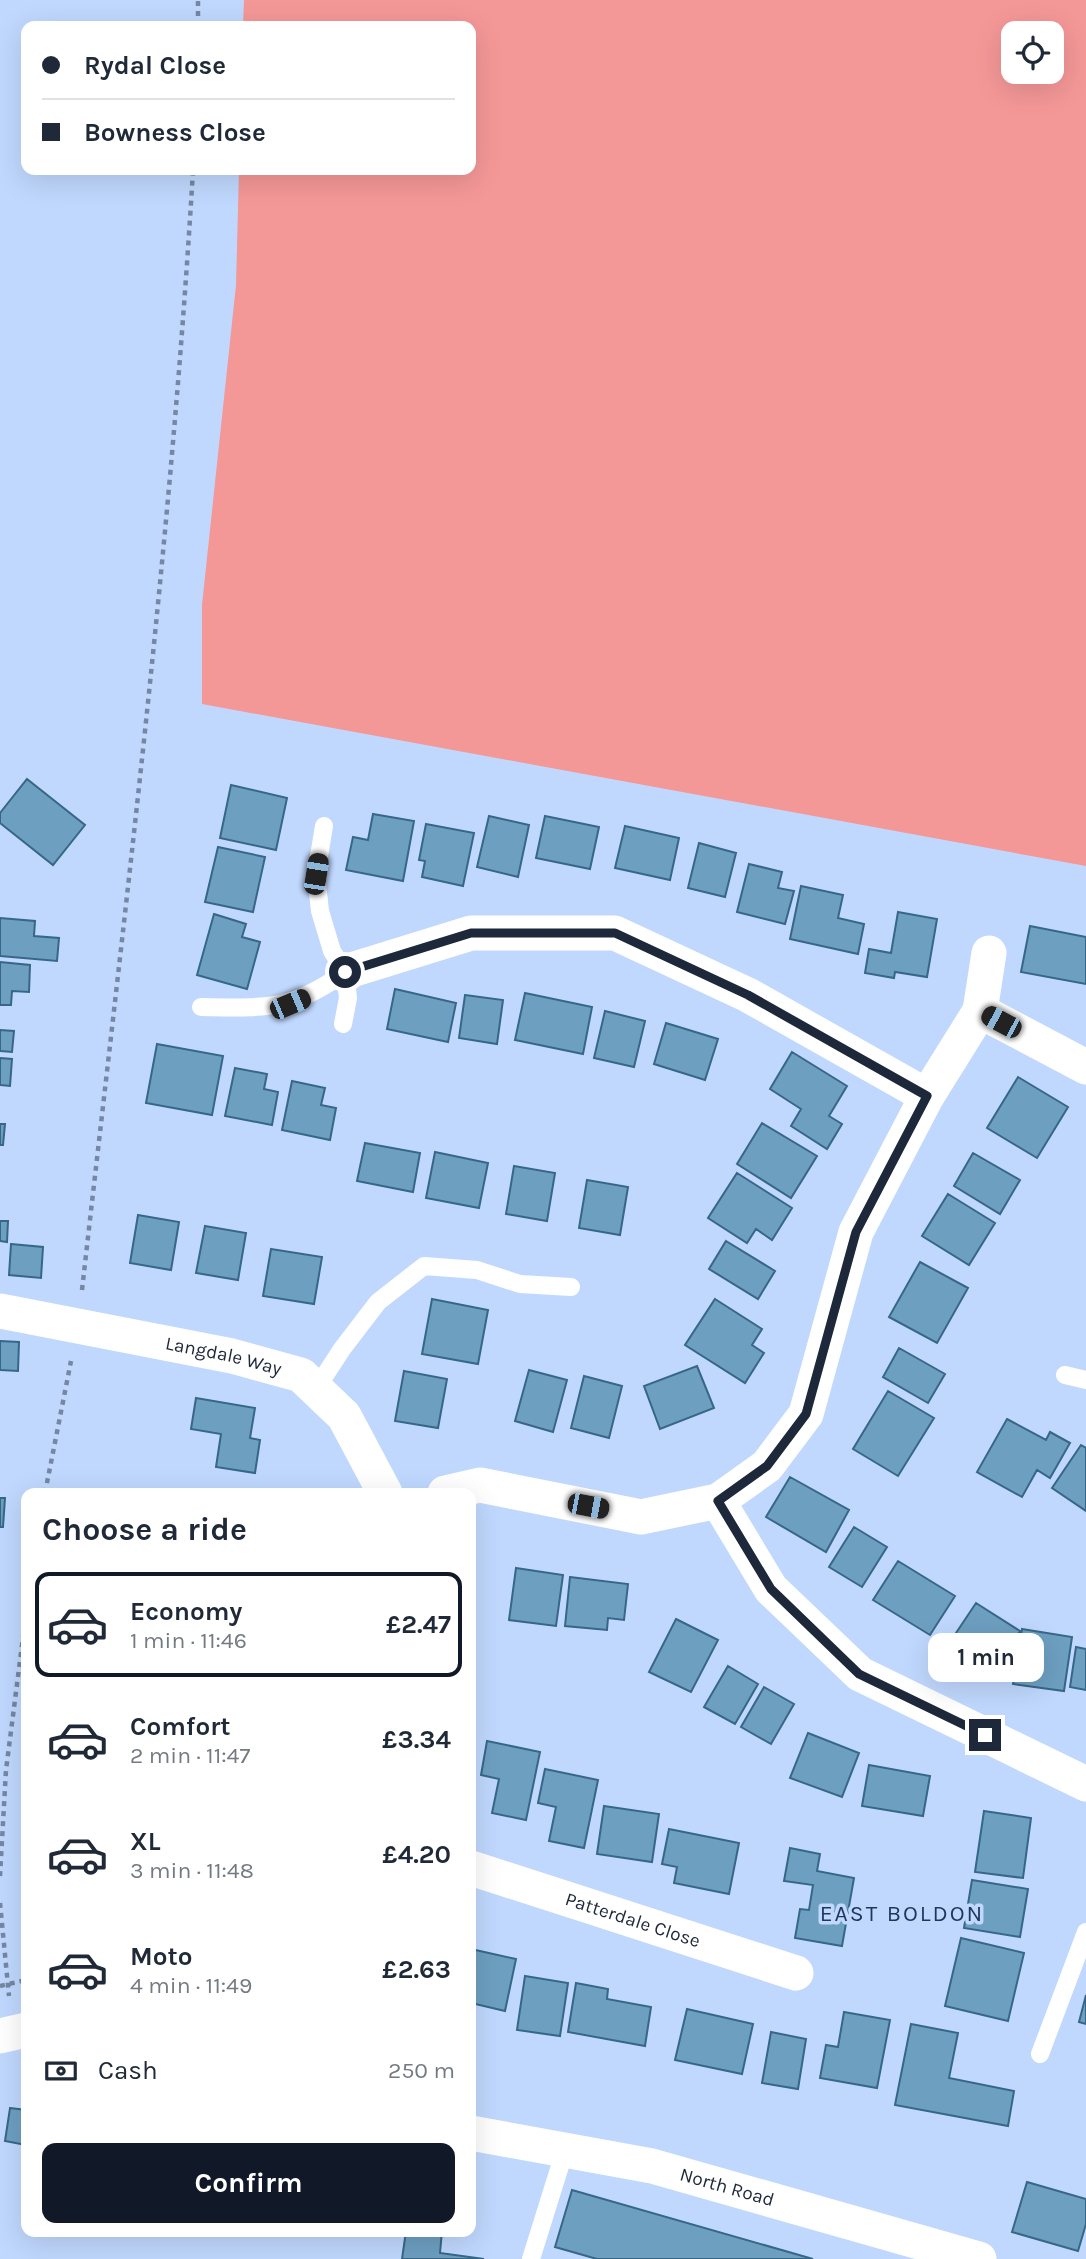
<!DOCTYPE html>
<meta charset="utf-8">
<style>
body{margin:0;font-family:Karla,sans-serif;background:#f2f2f3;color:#1f2937;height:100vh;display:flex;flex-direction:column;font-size:26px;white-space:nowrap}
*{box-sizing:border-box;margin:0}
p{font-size:23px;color:#747a83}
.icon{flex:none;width:38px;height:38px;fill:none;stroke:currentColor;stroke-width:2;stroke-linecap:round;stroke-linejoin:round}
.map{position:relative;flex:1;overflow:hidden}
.panel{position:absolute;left:21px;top:1488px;width:455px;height:749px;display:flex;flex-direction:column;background:#fff;border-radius:14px;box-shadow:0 7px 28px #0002}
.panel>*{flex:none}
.hud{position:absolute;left:21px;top:21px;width:455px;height:154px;border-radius:14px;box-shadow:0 7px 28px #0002;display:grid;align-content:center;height:154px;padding:0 21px;background:#fff}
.buttons{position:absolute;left:1001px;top:21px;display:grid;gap:14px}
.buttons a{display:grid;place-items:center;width:63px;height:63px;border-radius:14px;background:#fff;box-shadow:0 7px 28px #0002;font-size:35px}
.end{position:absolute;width:32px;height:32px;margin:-16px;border:9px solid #1d283a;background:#fff;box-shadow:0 0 0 4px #fff}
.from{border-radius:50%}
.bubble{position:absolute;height:49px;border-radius:14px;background:#fff;box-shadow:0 7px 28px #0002;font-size:23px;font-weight:700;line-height:49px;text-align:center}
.car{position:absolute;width:21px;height:42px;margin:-21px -10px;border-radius:9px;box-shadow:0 0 5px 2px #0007;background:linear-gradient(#222 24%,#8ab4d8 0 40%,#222 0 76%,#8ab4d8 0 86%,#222 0)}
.hud b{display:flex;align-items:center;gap:24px;height:66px;font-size:26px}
.hud b+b{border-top:2px solid #e0e1e3}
.hud i{width:18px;height:18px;background:#1f2937}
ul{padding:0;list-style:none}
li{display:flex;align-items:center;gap:21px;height:105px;margin:0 14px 10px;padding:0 7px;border:4px solid transparent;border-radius:14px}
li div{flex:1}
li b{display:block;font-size:26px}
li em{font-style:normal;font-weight:700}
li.current{border-color:#111827}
li>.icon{width:63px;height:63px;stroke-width:1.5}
h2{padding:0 21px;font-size:32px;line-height:84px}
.pay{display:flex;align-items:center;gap:18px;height:77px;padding:0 21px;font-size:26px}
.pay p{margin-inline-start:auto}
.primary-button{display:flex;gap:14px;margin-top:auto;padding:14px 21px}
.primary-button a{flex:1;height:80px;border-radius:14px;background:#111827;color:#fff;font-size:28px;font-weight:700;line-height:80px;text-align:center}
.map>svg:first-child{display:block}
.green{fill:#f49797;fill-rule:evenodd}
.building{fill:#6d9fc1;stroke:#376788;stroke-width:2}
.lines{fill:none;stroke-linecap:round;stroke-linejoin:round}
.path{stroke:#7587a4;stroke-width:4.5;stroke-dasharray:5 5;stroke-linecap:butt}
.lane{stroke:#fff;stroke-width:18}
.street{stroke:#fff;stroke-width:35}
.route{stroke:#1d283a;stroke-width:9}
.labels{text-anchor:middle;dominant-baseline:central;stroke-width:7;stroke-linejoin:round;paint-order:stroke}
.street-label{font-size:19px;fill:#1d283a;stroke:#c0d8fe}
.quarter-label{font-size:23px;letter-spacing:2px;fill:#1e365c;stroke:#c0d8fe}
</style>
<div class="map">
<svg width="1086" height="2259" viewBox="0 0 1086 2259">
<rect width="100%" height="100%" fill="#c0d8fe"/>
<path class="green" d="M244 0H1086V866L202 704V605L236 285 239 170H471V26H243ZM1013 33H1052V72H1013Z"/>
<path class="building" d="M27 779 85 825 53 865 0 823V813Z
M231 785 287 798 276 850 220 838Z
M373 814 414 821 403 881 346 870 353 837 368 840Z
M489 816 529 825 518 877 477 867Z
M545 816 599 827 590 869 536 858Z
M426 824 474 833 463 886 422 877 425 861 419 860Z
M625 826 679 838 670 880 615 868Z
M699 843 736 853 725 897 688 888Z
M218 847 265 857 253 912 205 902Z
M749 864 782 872 778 888 794 891 785 924 737 912Z
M801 886 843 895 838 918 864 924 858 954 790 939Z
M898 912 937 919 927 977 895 972 894 978 865 973 869 949 891 953Z
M214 914 246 924 242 937 260 942 247 989 197 975Z
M0 918 35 921 34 936 59 938 57 961 0 956Z
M1030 926 1086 937V984L1021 972Z
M0 962 30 965 29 992 12 991 11 1005H0Z
M395 989 456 1003 448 1042 387 1029Z
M525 993 592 1007 583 1054 515 1040Z
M465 995 503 1000 497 1044 459 1038Z
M605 1011 645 1021 634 1067 594 1058Z
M666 1023 718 1039 705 1080 654 1064Z
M0 1030 14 1031 12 1052 0 1051Z
M157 1044 223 1056 212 1115 146 1103Z
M792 1052 847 1086 829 1116 842 1124 827 1149 791 1126 801 1109 770 1089Z
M0 1058 12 1059 10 1086 0 1085Z
M235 1068 267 1074 264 1089 278 1092 272 1125 225 1116Z
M1018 1077 1068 1107 1037 1158 987 1128Z
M292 1081 325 1088 321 1105 336 1108 330 1140 282 1130Z
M762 1123 817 1156 791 1198 737 1164Z
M0 1124H5L3 1145H0Z
M365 1143 420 1153 413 1192 357 1181Z
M435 1152 488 1163 479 1208 426 1198Z
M973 1153 1020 1180 1000 1214 954 1186Z
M514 1166 555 1173 547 1221 506 1214Z
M737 1173 792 1208 772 1240 756 1229 747 1243 708 1218Z
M587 1180 628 1187 620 1235 579 1228Z
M948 1194 995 1223 969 1265 922 1236Z
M138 1215 179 1222 171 1270 130 1263Z
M0 1221H8L7 1242 0 1241Z
M205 1226 246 1233 238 1280 196 1273Z
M726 1241 775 1271 758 1299 709 1269Z
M11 1244 43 1247 41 1278 9 1275Z
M271 1249 322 1257 314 1304 263 1296Z
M920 1262 968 1288 937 1343 889 1317Z
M432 1299 488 1310 478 1364 422 1354Z
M715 1299 762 1329 752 1345 764 1353 745 1383 685 1345Z
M0 1341 19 1342 18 1371 0 1370Z
M899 1348 945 1374 928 1403 883 1377Z
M697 1366 714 1408 660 1429 644 1386Z
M529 1370 567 1380 553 1432 515 1421Z
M404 1371 447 1379 438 1428 395 1421Z
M584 1376 622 1386 609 1438 571 1428Z
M888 1391 934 1418 898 1476 853 1449Z
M196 1398 255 1408 250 1438 260 1440 255 1473 216 1467 221 1434 191 1429Z
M1007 1419 1046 1440 1050 1432 1070 1443 1050 1478 1037 1470 1022 1497 977 1472Z
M1081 1445 1086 1448V1511L1052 1488Z
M790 1477 849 1510 826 1552 766 1517Z
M0 1498H5L3 1527H0Z
M854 1527 887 1547 862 1587 829 1567Z
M898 1561 955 1596 930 1635 873 1600Z
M516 1568 563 1575 556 1626 509 1620Z
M570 1577 628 1584 624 1620 608 1618 607 1630 565 1626Z
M976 1603 1020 1631 990 1677 946 1648Z
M676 1619 718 1640 691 1692 649 1672Z
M1022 1629 1072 1637 1064 1691 1013 1684Z
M1076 1647 1086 1649V1690L1070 1687Z
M728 1666 758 1684 735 1724 704 1707Z
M764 1687 794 1704 771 1744 741 1727Z
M808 1733 859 1753 842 1797 790 1778Z
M487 1741 540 1752 526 1820 492 1813 499 1779 481 1775Z
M869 1765 930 1776 923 1816 862 1806Z
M545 1769 598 1780 584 1848 549 1841 556 1807 538 1803Z
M604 1806 659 1814 652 1862 597 1854Z
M984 1811 1031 1818 1023 1878 975 1872Z
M669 1829 739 1843 729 1894 674 1883 677 1867 662 1864Z
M790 1848 820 1854 817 1871 854 1878 842 1946 795 1938 800 1909 809 1910 813 1885 784 1881Z
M972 1880 1028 1889 1020 1937 964 1928Z
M961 1938 1024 1953 1008 2021 945 2006Z
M471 1949 516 1959 505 2011 471 2003Z
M525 1976 568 1983 560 2036 517 2030Z
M576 1983 608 1989 607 1999 651 2007 645 2046 568 2032Z
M1086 1995V2024L1079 2022Z
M687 2009 753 2024 742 2074 675 2060Z
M844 2012 890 2020 877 2088 820 2078 826 2045 838 2047Z
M911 2024 958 2033 949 2078 1014 2091 1008 2126 895 2105Z
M771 2032 806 2039 798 2089 762 2083Z
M10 2108 26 2110V2145L5 2141Z
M1027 2182 1086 2199V2224L1078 2251 1012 2232Z
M572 2190 813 2259H597L555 2247Z
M406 2231H442L440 2253 484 2259H402Z"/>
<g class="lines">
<path class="path" d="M198 26V0
M82 1290C124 918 171 544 193 170
M45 1493 71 1361
M0 1876 6 1770 26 1614
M0 1903 9 1996
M0 1986 26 1980"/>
<path class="lane" d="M324 826 316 874 320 911 332 951 345 972 348 998 343 1024
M201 1007C264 1008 292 1011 345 972
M1065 1375 1086 1380
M316 1389 342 1349 378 1302 424 1266 477 1270 520 1284 571 1287
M1040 2054 1086 1932
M531 2259 565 2150"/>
<g class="street">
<path d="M345 972 471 933H615L748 995 927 1096"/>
<path d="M980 1011 1086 1067"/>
<path id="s1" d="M0 1311 232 1356 301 1375 344 1416 385 1493"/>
<path d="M445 1493 480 1485 641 1517 718 1501 767 1466 806 1414 856 1232 927 1096 980 1011 989 953"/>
<path d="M718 1501 771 1589 860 1674 1086 1784"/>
<path id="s2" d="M471 1868 796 1973"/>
<path d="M0 2036 26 2030"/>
<path id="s3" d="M471 2133 652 2166 979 2259"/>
</g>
</g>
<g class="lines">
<path class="route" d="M345 972 471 933H615L748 995 927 1096 856 1232 806 1414 767 1466 718 1501 771 1589 859 1674 985 1735"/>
</g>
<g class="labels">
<g class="street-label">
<text stroke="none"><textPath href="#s1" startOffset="228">Langdale Way</textPath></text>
<text stroke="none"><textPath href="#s2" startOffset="170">Patterdale Close</textPath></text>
<text stroke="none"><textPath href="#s3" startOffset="262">North Road</textPath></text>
</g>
<g class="quarter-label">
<text x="902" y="1913">EAST BOLDON</text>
</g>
</g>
</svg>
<div class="buttons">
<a><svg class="icon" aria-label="locate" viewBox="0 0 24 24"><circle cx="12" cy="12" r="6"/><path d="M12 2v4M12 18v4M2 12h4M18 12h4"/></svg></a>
</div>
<i class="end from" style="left:345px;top:972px"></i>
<i class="end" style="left:985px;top:1735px"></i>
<div class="bubble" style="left:928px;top:1633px;width:116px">1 min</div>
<i class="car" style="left:316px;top:874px;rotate:9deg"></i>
<i class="car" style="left:290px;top:1004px;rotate:67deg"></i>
<i class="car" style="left:1001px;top:1022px;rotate:298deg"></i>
<i class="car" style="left:588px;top:1506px;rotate:101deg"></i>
<div class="hud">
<b><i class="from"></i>Rydal Close</b>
<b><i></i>Bowness Close</b>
</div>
<section class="panel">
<h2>Choose a ride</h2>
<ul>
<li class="current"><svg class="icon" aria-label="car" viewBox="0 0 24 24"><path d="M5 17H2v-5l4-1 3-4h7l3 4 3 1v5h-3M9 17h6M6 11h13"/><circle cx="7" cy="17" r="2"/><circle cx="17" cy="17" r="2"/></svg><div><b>Economy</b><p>1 min · 11:46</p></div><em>£2.47</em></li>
<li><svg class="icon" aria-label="car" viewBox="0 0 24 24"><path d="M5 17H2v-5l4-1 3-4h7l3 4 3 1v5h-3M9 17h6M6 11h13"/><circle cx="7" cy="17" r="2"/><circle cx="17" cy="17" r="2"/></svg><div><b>Comfort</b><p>2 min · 11:47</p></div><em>£3.34</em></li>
<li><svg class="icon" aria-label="car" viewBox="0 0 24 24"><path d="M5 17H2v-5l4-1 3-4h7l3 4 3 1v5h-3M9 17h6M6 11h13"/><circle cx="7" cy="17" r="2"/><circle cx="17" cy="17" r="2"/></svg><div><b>XL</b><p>3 min · 11:48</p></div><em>£4.20</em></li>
<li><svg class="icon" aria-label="car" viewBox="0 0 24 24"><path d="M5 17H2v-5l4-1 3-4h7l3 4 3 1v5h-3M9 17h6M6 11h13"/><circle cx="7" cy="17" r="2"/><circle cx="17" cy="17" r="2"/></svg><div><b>Moto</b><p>4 min · 11:49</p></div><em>£2.63</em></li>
</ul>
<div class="pay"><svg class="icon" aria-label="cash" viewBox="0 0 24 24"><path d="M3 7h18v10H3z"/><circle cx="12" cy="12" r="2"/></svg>Cash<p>250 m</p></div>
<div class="primary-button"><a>Confirm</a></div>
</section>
</div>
